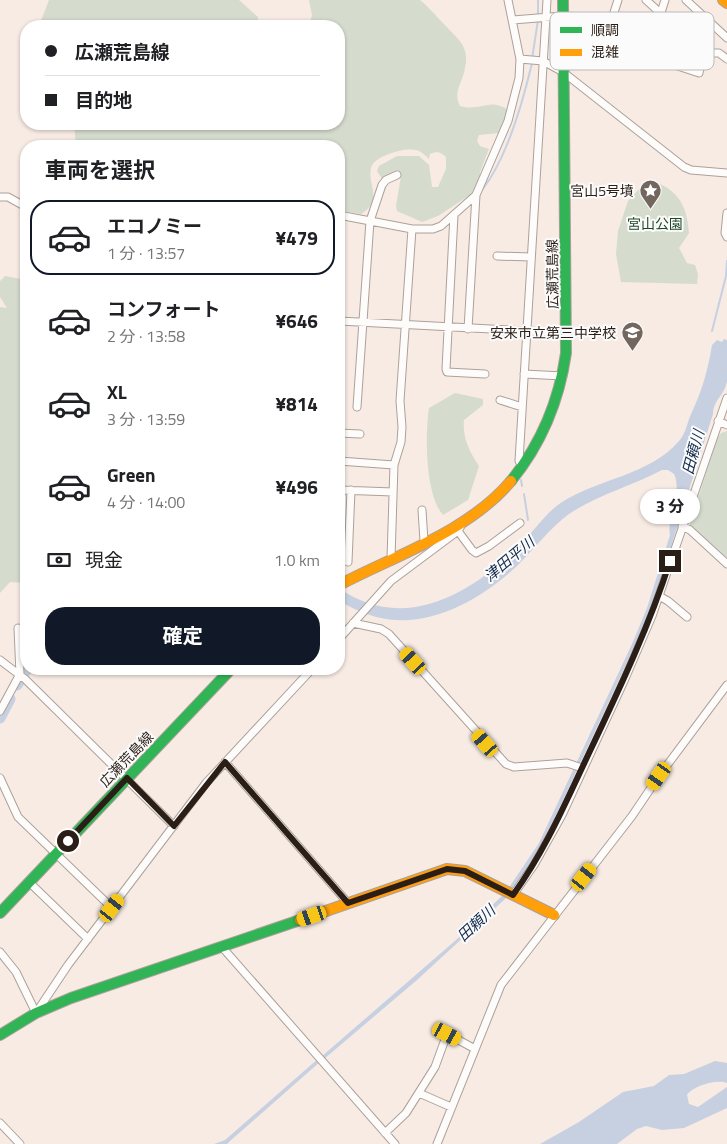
<!DOCTYPE html>
<html lang="ja">
<meta charset="utf-8">
<style>
body{margin:0;font-family:"Titillium Web","Noto Sans JP",sans-serif;background:#f2f2f2;color:#202124;height:100vh;display:flex;flex-direction:column;font-size:19px;white-space:nowrap}
*{box-sizing:border-box;margin:0}
p{font-size:16px;color:#757577}
.icon{flex:none;width:28px;height:28px;fill:none;stroke:currentColor;stroke-width:2;stroke-linecap:round;stroke-linejoin:round}
.map{position:relative;flex:1;overflow:hidden}
.side{position:absolute;left:20px;top:140px;width:325px;height:535px;display:flex;flex-direction:column;background:#fff;border-radius:20px;box-shadow:0 1px 4px #0004}
.side>*{flex:none}
.top-card{position:absolute;left:20px;top:20px;width:325px;height:110px;border-radius:20px;box-shadow:0 1px 4px #0004;display:grid;align-content:center;height:110px;padding:0 25px;background:#fff}
.end{position:absolute;width:22px;height:22px;margin:-11px;border:6px solid #2b1e16;background:#fff;box-shadow:0 0 0 2px #fff}
.from{border-radius:50%}
.bubble{position:absolute;height:35px;border-radius:18px;background:#fff;box-shadow:0 1px 4px #0004;font-size:16px;font-weight:700;line-height:35px;text-align:center}
.car{position:absolute;width:15px;height:30px;margin:-15px -8px;border-radius:6px;box-shadow:0 0 4px 1px #0007;background:linear-gradient(#f5c518 24%,#345 0 40%,#f5c518 0 76%,#345 0 86%,#f5c518 0)}
.top-card b{display:flex;align-items:center;gap:18px;height:48px;font-size:19px}
.top-card b+b{border-top:1px solid #e0e0e0}
.top-card i{width:12px;height:12px;background:#202124}
ul{padding:0;list-style:none}
li{display:flex;align-items:center;gap:15px;height:75px;margin:0 10px 8px;padding:0 15px;border:2px solid transparent;border-radius:20px}
li div{flex:1}
li b{display:block;font-size:19px}
li em{font-style:normal;font-weight:700}
li.active{border-color:#111827}
li>.icon{width:45px;height:45px;stroke-width:1.5}
h2{padding:0 25px;font-size:22px;line-height:60px}
.pay{display:flex;align-items:center;gap:12px;height:55px;padding:0 25px;font-size:19px}
.pay p{margin-inline-start:auto}
.cta{display:flex;gap:10px;margin-top:auto;padding:10px 25px}
.cta a{flex:1;height:58px;border-radius:20px;background:#111827;color:#fff;font-size:20px;font-weight:700;line-height:58px;text-align:center}
.map>svg:first-child{display:block}
.green{fill:#d5dbcd}
.water{fill:#c7d0e1}
.lines{fill:none;stroke-linecap:round;stroke-linejoin:round}
.stream{stroke:#c7d0e1;stroke-width:2}
.river{stroke:#c7d0e1;stroke-width:11}
.street-casing{stroke:#aca19a;stroke-width:9}
.fast-casing{stroke:#aca19a;stroke-width:12}
.slow-casing{stroke:#aca19a;stroke-width:12}
.street{stroke:#fefcfb;stroke-width:7}
.fast{stroke:#30b455;stroke-width:10}
.slow{stroke:#ff9f0a;stroke-width:10}
.route{stroke:#2b1e16;stroke-width:6}
.labels{text-anchor:middle;dominant-baseline:central;stroke-width:4;stroke-linejoin:round;paint-order:stroke}
.poi-label{font-size:14px;fill:#2b1e16;stroke:#fbfbfb;text-anchor:end}
.park-label{font-size:14px;fill:#1e4726;stroke:#fbfbfb}
.street-label{font-size:14px;fill:#2b1e16;stroke:#fbfbfb}
.water-label{font-size:15px;font-style:italic;fill:#112a4d;stroke:#fbfbfb}
.key{fill:#fbfbfb;stroke:#bdb9b6;stroke-width:1}
.key-label{font-size:14px;fill:#2b1e16}
</style>
<div class="map">
<svg width="727" height="1144" viewBox="0 0 727 1144">
<rect width="100%" height="100%" fill="#f7ebe4"/>
<path class="green" d="M49 0H239L258 17V26H39Z
M309 0H420C429 7 434 14 442 22 460 42 472 46 463 76 459 87 454 95 460 106 482 112 489 97 508 110L506 121 499 133 479 135 477 141 480 146 489 149 480 172V183L473 193 438 216 422 222 397 211 396 206 401 176 399 172 382 179 377 171 379 166 397 156H419L429 165 432 187H438L446 169V157C441 152 437 151 430 154L429 159C425 155 421 151 416 150 405 147 373 156 371 168 367 186 384 199 361 214L339 210V146H76L74 124H339V26H309L312 15Z
M658 183C681 193 687 209 689 233L679 248 687 263 695 265 698 274 697 284 621 282 616 254 618 231 628 201 642 186Z
M5 276 26 280V583L10 582 0 593V307L7 308 0 297V281Z
M455 393 483 399V405L464 420C462 437 470 453 479 466L468 500 443 515C425 494 425 435 429 408Z
M727 431V561L689 526 717 439 721 433Z"/>
<path class="water" d="M724 339 727 340C727 353 727 368 727 381 725 395 713 400 713 414L650 613 548 833 534 860 512 891 508 889 539 843 632 644 647 608 670 535C666 516 683 493 674 474L668 470H662C632 486 597 495 569 514 550 528 535 548 518 565 483 598 431 629 381 618 366 615 352 608 339 601V588C402 633 469 595 517 548 533 533 544 514 562 502 598 479 650 475 679 441 686 433 687 423 691 414 702 391 708 370 712 345L717 340 722 342Z
M504 894 507 896 505 899 417 980 324 1059 321 1057 456 940Z
M319 1058 321 1061 230 1141 227 1144H214L225 1140Z
M715 1061 727 1063V1083C717 1079 693 1086 687 1095L689 1104 698 1107 727 1087V1108L684 1128 662 1130 646 1126 637 1129 617 1144H540L579 1122 623 1092 654 1086 669 1075 684 1074Z"/>
<g class="lines">
<path class="stream" d="M538 0V15
M532 59 538 20
M482 190C506 160 523 101 532 63
M712 331 726 276 727 261
M521 480 522 486
M524 494 528 520"/>
<path class="river" d="M17 685 27 669
M0 718 10 699"/>
<defs>
<path id="street" d="M618 0 608 31 620 47 699 73 704 53
M646 0 704 53H719L727 59
M686 0 727 38
M513 20 562 16
M647 56 665 0
M520 59 543 61 563 72 684 167 691 170 727 173
M0 197H8L26 207
M727 213 725 233 727 237
M339 215 412 229H433L441 226 476 195 508 121 519 78 520 59 508 0
M454 215 446 369 447 372 485 374
M497 256 531 257
M339 321 566 333
M468 329 476 195
M524 374 563 376
M500 400 522 407
M357 407 370 221 382 185 386 180 397 175
M718 421 727 425
M339 433 360 434
M339 461 394 465
M523 467 519 461 547 0
M339 490 393 492
M422 510 424 541
M682 526 690 530 727 564
M458 531 472 550 476 553 489 546 520 523
M391 558 394 465 401 442 402 427 400 401 412 229
M348 562 351 490
M659 596 668 601 687 617
M353 623 381 629 389 634 506 764 514 767 567 763 582 768
M339 639 391 581 458 531 461 526V522
M0 660 25 679 174 826
M0 711 20 674 18 628
M225 762 348 903
M0 778 18 817 112 908
M29 882 88 939
M513 895 534 865 562 815 624 681 652 616 727 398
M222 947 395 1144
M0 952 16 972 36 1013
M36 1013 68 965 206 783 312 669
M444 1032 475 1049
M419 1093 451 1107
M0 1123 20 1144
M385 1133 406 1113 435 1067 447 1034
M437 1144 501 985 632 816 659 776 727 685"/>
<path id="fast" d="M511 481C542 443 559 402 566 353L563 0
M0 913 231 669
M0 1035 36 1013 71 998 300 920"/>
<path id="slow" d="M723 0 727 3
M339 585C396 555 468 532 511 481
M300 920 447 869 465 871 554 915"/>
</defs>
<use href="#street" class="street-casing"/>
<use href="#fast" class="fast-casing"/>
<use href="#slow" class="slow-casing"/>
<use href="#street" class="street"/>
<use href="#fast" class="fast"/>
<use href="#slow" class="slow"/>
</g>
<g class="lines">
<path class="route" d="M68 841 127 778 174 826 225 762 348 903 447 869 465 871 513 895C542 855 561 813 582 768 614 700 647 633 670 561"/>
</g>
<defs>
<symbol id="sight-pin" viewBox="-11 -11 22 30"><path d="M0 17L-7.5 6A9.5 9.5 0 1 1 7.5 6Z" fill="#72665e" stroke="#fbfbfb"/><path d="M0-6L1.8-2.2L6-1.7L2.9 1.2L3.7 5.4L0 3.3L-3.7 5.4L-2.9 1.2L-6-1.7L-1.8-2.2Z" fill="#fff"/></symbol>
<symbol id="school-pin" viewBox="-11 -11 22 30"><path d="M0 17L-7.5 6A9.5 9.5 0 1 1 7.5 6Z" fill="#72665e" stroke="#fbfbfb"/><path d="M0-5L7-2L0 1L-7-2ZM-4 1L0 2.5L4 1V4Q0 6-4 4Z" fill="#fff"/></symbol>
</defs>
<g fill-rule="evenodd">
<use href="#sight-pin" x="638" y="178" width="25" height="34"/>
<use href="#school-pin" x="620" y="320" width="25" height="34"/>
</g>
<g class="labels">
<g class="poi-label">
<text x="634" y="190">宮山5号墳</text>
<text x="616" y="332">安来市立第三中学校</text>
</g>
<g class="park-label">
<text x="655" y="223">宮山公園</text>
</g>
<g class="street-label">
<text transform="translate(552 274) rotate(-91)">広瀬荒島線</text>
<text transform="translate(126 759) rotate(-46)">広瀬荒島線</text>
</g>
<g class="water-label">
<text transform="translate(693 452) rotate(-75)">田頼川</text>
<text transform="translate(509 559) rotate(-40)">津田平川</text>
<text transform="translate(476 923) rotate(-43)">田頼川</text>
</g>
</g>
<rect x="550" y="12" width="164" height="58" rx="8" class="key"/>
<rect x="560" y="27" width="22" height="6" fill="#30b455"/>
<rect x="560" y="49" width="22" height="7" fill="#ff9f0a"/>
<g class="key-label">
<text x="591" y="35">順調</text>
<text x="591" y="57">混雑</text>
</g>
</svg>
<i class="end from" style="left:68px;top:841px"></i>
<i class="end" style="left:670px;top:561px"></i>
<div class="bubble" style="left:640px;top:489px;width:60px">3 分</div>
<i class="car" style="left:413px;top:661px;rotate:318deg"></i>
<i class="car" style="left:485px;top:743px;rotate:319deg"></i>
<i class="car" style="left:659px;top:776px;rotate:215deg"></i>
<i class="car" style="left:584px;top:877px;rotate:38deg"></i>
<i class="car" style="left:112px;top:908px;rotate:37deg"></i>
<i class="car" style="left:312px;top:916px;rotate:251deg"></i>
<i class="car" style="left:447px;top:1034px;rotate:118deg"></i>
<div class="top-card">
<b><i class="from"></i>広瀬荒島線</b>
<b><i></i>目的地</b>
</div>
<section class="side">
<h2>車両を選択</h2>
<ul>
<li class="active"><svg class="icon" aria-label="car" viewBox="0 0 24 24"><path d="M5 17H2v-5l4-1 3-4h7l3 4 3 1v5h-3M9 17h6M6 11h13"/><circle cx="7" cy="17" r="2"/><circle cx="17" cy="17" r="2"/></svg><div><b>エコノミー</b><p>1 分 · 13:57</p></div><em>¥479</em></li>
<li><svg class="icon" aria-label="car" viewBox="0 0 24 24"><path d="M5 17H2v-5l4-1 3-4h7l3 4 3 1v5h-3M9 17h6M6 11h13"/><circle cx="7" cy="17" r="2"/><circle cx="17" cy="17" r="2"/></svg><div><b>コンフォート</b><p>2 分 · 13:58</p></div><em>¥646</em></li>
<li><svg class="icon" aria-label="car" viewBox="0 0 24 24"><path d="M5 17H2v-5l4-1 3-4h7l3 4 3 1v5h-3M9 17h6M6 11h13"/><circle cx="7" cy="17" r="2"/><circle cx="17" cy="17" r="2"/></svg><div><b>XL</b><p>3 分 · 13:59</p></div><em>¥814</em></li>
<li><svg class="icon" aria-label="car" viewBox="0 0 24 24"><path d="M5 17H2v-5l4-1 3-4h7l3 4 3 1v5h-3M9 17h6M6 11h13"/><circle cx="7" cy="17" r="2"/><circle cx="17" cy="17" r="2"/></svg><div><b>Green</b><p>4 分 · 14:00</p></div><em>¥496</em></li>
</ul>
<div class="pay"><svg class="icon" aria-label="cash" viewBox="0 0 24 24"><path d="M3 7h18v10H3z"/><circle cx="12" cy="12" r="2"/></svg>現金<p>1.0 km</p></div>
<div class="cta"><a>確定</a></div>
</section>
</div>
